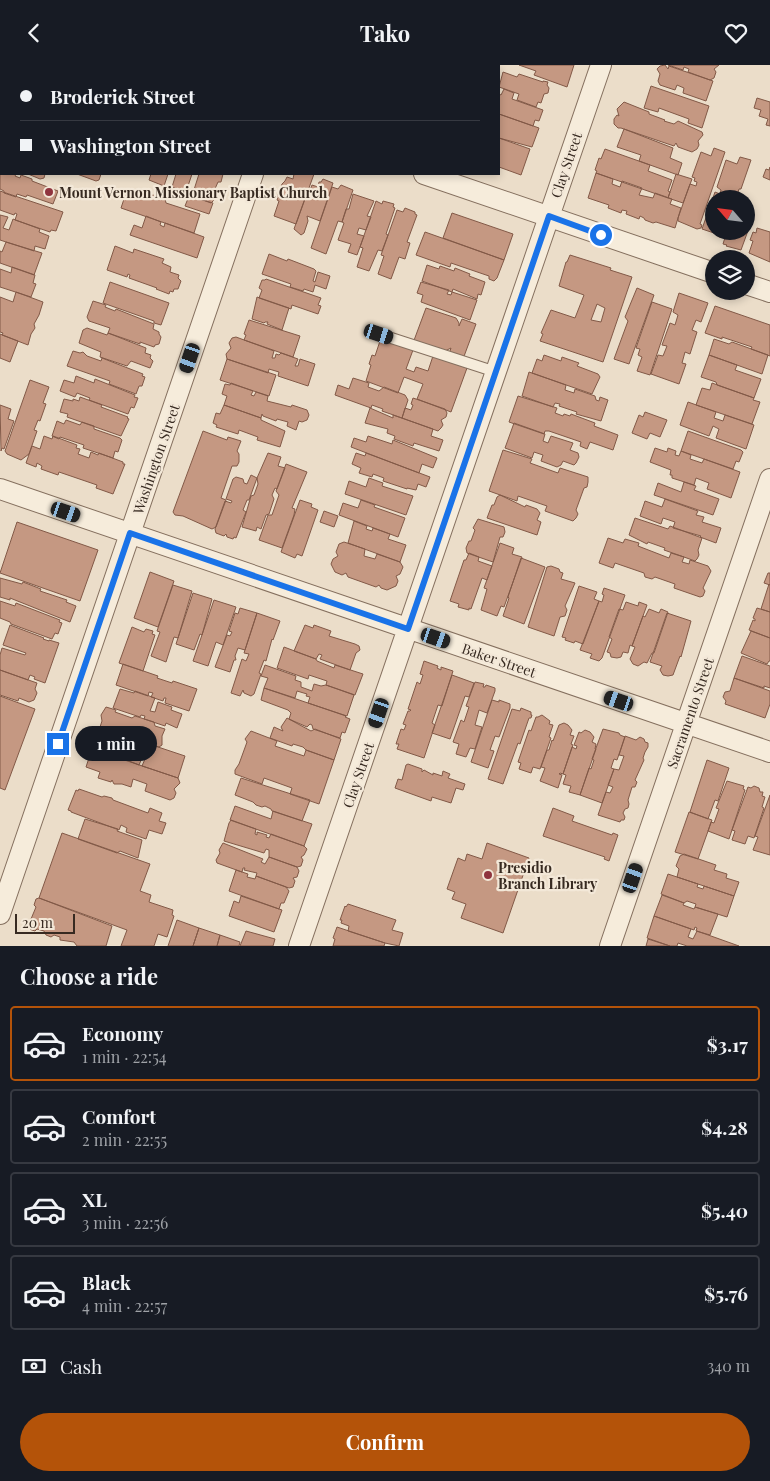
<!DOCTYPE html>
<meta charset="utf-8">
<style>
body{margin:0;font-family:"Playfair Display",serif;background:#20242c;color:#f1f3f6;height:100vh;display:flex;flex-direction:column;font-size:19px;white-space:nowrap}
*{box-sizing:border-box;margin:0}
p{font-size:16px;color:#9ea1a6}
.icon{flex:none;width:28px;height:28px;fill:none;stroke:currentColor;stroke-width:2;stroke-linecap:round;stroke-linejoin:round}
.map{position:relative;height:881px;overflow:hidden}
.sheet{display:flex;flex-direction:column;background:#171b24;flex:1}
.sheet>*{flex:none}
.guide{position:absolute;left:0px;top:0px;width:500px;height:110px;box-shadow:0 2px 8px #0003;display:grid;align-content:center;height:110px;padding:0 20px;background:#171b24}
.needle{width:32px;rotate:298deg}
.buttons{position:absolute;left:705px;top:125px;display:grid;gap:10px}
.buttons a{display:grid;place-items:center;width:50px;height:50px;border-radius:50%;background:#171b24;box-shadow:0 2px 8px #0003;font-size:25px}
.scale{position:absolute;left:15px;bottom:12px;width:60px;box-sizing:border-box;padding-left:5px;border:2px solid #372a21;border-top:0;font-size:14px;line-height:18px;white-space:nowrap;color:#372a21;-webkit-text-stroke:4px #f3e8d8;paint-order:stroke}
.end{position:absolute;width:22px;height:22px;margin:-11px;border:6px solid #1a73e8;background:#fff;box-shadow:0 0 0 2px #fff}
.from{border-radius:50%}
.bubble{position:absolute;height:35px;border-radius:18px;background:#171b24;box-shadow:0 2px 8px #0003;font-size:16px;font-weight:700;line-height:35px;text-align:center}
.car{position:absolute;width:15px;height:30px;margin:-15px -8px;border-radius:6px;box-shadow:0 0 4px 1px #0007;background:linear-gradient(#222 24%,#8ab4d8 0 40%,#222 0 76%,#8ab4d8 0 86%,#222 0)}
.guide b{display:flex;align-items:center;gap:18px;height:48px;font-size:19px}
.guide b+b{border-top:1px solid #363941}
.guide i{width:12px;height:12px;background:#f1f3f6}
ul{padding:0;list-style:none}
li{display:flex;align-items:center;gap:15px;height:75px;margin:0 10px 8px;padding:0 10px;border:2px solid #363941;border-radius:5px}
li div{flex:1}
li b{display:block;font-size:19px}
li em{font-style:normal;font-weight:700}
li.active{border-color:#b45309}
li>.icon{width:45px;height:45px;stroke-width:1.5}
h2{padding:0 20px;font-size:22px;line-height:60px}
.pay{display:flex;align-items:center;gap:12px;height:55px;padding:0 20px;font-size:19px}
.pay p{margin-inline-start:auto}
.button{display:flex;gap:10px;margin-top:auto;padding:10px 20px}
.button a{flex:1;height:58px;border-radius:30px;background:#b45309;color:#fff;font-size:20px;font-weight:700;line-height:58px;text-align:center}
header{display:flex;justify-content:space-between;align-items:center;height:65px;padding:0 20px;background:#171b24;font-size:22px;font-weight:700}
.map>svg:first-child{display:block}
.building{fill:#c59882;stroke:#825947;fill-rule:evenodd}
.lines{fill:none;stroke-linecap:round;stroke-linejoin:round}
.service-casing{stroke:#85705f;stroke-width:12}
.minor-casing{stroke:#85705f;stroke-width:22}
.service{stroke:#f6ecdb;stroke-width:10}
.minor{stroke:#f6ecdb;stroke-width:20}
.route{stroke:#1a73e8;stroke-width:6}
.poi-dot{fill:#8f343e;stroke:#f3e8d8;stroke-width:2}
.labels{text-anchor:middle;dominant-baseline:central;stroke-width:4.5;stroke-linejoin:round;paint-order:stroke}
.street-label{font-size:14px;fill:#372a21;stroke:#f3e8d8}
.poi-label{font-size:14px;font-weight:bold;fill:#372a21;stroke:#f3e8d8;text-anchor:start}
</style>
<header><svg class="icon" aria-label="back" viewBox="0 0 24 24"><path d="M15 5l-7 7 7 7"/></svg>Tako<svg class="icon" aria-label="heart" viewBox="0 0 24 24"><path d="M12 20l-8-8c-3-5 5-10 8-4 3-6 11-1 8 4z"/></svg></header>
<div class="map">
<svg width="770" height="881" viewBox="0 0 770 881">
<rect width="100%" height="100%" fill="#ebddc9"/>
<path class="building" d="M205 0H260V1Z
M519 0H574L567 22 534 10 536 6Z
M665 0 668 4 669 1 713 16 706 36 683 28 684 23 677 20 675 25 660 20 658 16 660 9 657 4 660 1Z
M668 0H719L714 4 716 7 714 13 710 15 688 7 689 4 684 2 683 5Z
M503 7 517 12 519 9 543 17V16L548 17 547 20 549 23 548 28 544 29 541 38 538 37 536 42 517 35 519 29 499 22Z
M651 21 709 41 702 63 688 58 689 54 659 43 658 47 644 43Z
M504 24 514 28 512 34 543 45 539 56 535 55 533 61 499 49V29L501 30Z
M757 33 770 37V61L766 60 768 54 759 51 761 45 754 43Z
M624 37 649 47V49L665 55 664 56 674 59 678 56 702 67 703 70 698 76 699 80 697 84 692 87 678 82 676 78 674 81 621 63H618L614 59V54L617 50 619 51 617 44Z
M499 49 539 63 532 82 499 73Z
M624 64 673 83 670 93 682 98 678 110 639 96 641 90 617 82Z
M499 73 530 84 521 110 499 102Z
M714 83 725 87 700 159 702 160 701 163 697 164 678 156V153L690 119 696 121 697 117 694 116 695 113 692 112 701 87 711 91Z
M605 84 650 100 648 106 672 115 668 126 670 127 668 133 596 108 597 106 595 105 599 93 601 94Z
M740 92 751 95 741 124H739L736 134H714V166H727L725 172H719L714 168 702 164 715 127 720 129 721 125 717 122 726 95 737 99Z
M0 102 1 109H16L15 111 20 113 21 110 32 114V116L58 126 53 139 27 130 26 132 17 129 16 132 4 128V126L0 124Z
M770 102V115L763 112 766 104 769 105Z
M596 108 613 114 612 119 620 122 622 116 642 123 639 130 653 133 655 128 672 134 670 139 681 143 675 163 656 157 653 158 645 155 644 153 640 151 639 154 626 149 627 146 622 145 621 148 608 143 609 140 588 133Z
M28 109H45L44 113 40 114Z
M77 109H101L99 115 96 116Z
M151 109H168L164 121 149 115Z
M176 109H192L186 127 172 122Z
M199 109H223L221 117H218L214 126 216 129 214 135 211 138 192 131Z
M294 109H314L296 159 274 151 279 136 277 135 278 132H277L282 119 285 116 287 112 293 114Z
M676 109 692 114 683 138 668 133Z
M323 114 333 118 320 156 307 151 308 156 304 168 301 170 294 164 308 125H310L312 120 318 122 319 117H321Z
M341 120 353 125 342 157 338 156 326 189 311 183 332 122 338 124Z
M127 125 148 132 153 130 165 134 166 138 200 149 194 168 121 143Z
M0 126 63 147 56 166 51 165 50 167 15 155 17 149 15 148 14 150 0 145Z
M353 129 374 136 367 151 371 152 366 165 359 163 357 169 364 171 357 190 348 187 351 179 338 175 344 158 342 157 346 144H349Z
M189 131 213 138 209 149 185 141Z
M376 136 382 139 383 136 394 139 393 142 395 143 386 169 388 170 382 186 378 185 369 206 357 202 363 183 360 182Z
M405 143 415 147V149L417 150 407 177 410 178 405 194 399 192 391 214 378 209 384 191 381 190 397 145 403 147Z
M746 146 754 149 741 185 726 181 727 180 723 179 727 166H746Z
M452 148 513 169 504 195 443 173Z
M0 150 8 152 3 163 9 165 13 154 40 164 39 167 49 171 45 184 35 181 34 186 0 175Z
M146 151 161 157 160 160 164 162 165 158 204 172 197 193 130 170 134 160 142 163Z
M757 163 770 167V197L749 188 753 176 750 175 753 167 756 168Z
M425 167 504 195 497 213 494 216 489 214V211L451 198 450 202 416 190Z
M6 177 42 188 34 210 0 198V186L2 187Z
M115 181 133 188 134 184 164 194 162 198 171 202 170 207 179 210 178 213 181 216 178 224H174L173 227 170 226 169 229 156 224 157 223 129 213 130 210 128 209 127 212 107 205Z
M269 189 287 196 288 194 314 204 316 206 313 216 315 217 318 207 330 211 326 224 315 220 313 227 304 224 303 226 290 222 291 219 262 209Z
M570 190 611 203 610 205 632 212 603 297 540 276 543 269 541 268 551 245 575 253 584 230 559 221 566 197H567ZM597 239 605 243 601 257 591 255Z
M427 200 439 204 440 201 454 206 455 203 470 209 469 211 485 217 481 230 478 229 477 234 453 224 452 227 422 216Z
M12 202 35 210 33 218 36 219 31 232 0 222V204L11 208Z
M266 214 321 233 318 240 321 241 318 249 292 240 291 244 259 233 262 225 259 223 262 215H265Z
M110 217 169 238 161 260 154 258V256L103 238Z
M421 217 449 225 447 229 451 230 452 227 477 235 470 255 421 237 423 230 417 228Z
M637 223 654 230 629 299 614 294 628 256 625 252Z
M16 227 43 237 39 250 34 259 35 263 31 269 28 280 2 270 3 268 0 267V232L13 237Z
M679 228 708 238 701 257 696 255 692 265 697 267 690 289 685 287 682 298 686 299 679 319 651 309 658 290 663 291 667 281 662 280 670 258 675 260 678 250 673 247Z
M257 232 289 243 282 265 267 259 268 257H265L264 258 252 254Z
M93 236 106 240 105 242 115 246 116 244 154 259 153 264 159 267V269L161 272 159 279 155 280 154 282 140 277V279L108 268 110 263 89 256 87 252Z
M652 237 672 244 650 310 637 306 642 292 638 290 640 284 636 283Z
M715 241 770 260V291L751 284 752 282 722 272V274L705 268Z
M426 243 456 253 459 258V261L462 254 476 259 463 294 449 289 451 283 445 286 439 283 437 286 413 278Z
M249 255 300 271 293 292 244 275 246 270 244 269Z
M87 263 107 270 108 268 146 283 145 288 151 290 150 293 153 296 150 303 131 296 127 301 100 292 101 287 79 278 83 265Z
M0 269 18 276 10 297 0 293Z
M236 272 274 286 272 293H275L276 289 279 290 281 288 298 294 295 301H298L300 294 315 299 308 321 278 311 279 307 269 304 268 308 227 294 226 289 231 283 229 278 232 273Z
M381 273 413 285 406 304 414 307 416 302 428 306 433 291 467 303 451 347 417 334 423 319 404 312 398 328 366 316 371 300 369 299 372 290 375 291Z
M714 274 729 279 732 277 768 290 762 309 709 290Z
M73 286 80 288 83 287 87 291 101 296 102 293 143 309 142 311 145 312 142 321H139L136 329 109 319 110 316 67 301Z
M544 290 561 296 562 292 579 298 577 301 598 309 600 312 592 329 532 308 537 294 542 296Z
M709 290 737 300 735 305 761 314 754 333 717 320 716 317 701 312Z
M227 294 276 310 269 331 220 315Z
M529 307 566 320 565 325 574 328 575 324 595 331 596 335 599 336 600 332 608 335 601 356 576 349 577 347 559 341 560 339 555 338 553 342 522 331Z
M76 311 94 318 95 314 135 330 134 332 138 333 134 343 131 342 128 349 89 335 90 333 77 328 75 332 60 326 64 315 74 318Z
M353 313 369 318 368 322 379 326 384 322 405 330 408 335 402 353 382 346 383 344 372 340 371 343 335 330 338 320 349 324Z
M30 315 49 322 43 338 46 339 40 356 38 355 34 365 37 366 29 389 21 395 7 389 5 386Z
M231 318 253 326 251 330 254 331 256 327 268 331 267 336 291 342 292 340 307 345 309 350 307 355 302 357 299 356 296 365 287 361 288 357 277 354 276 356 263 351 262 349 261 353 224 340 227 331 222 329 225 319 230 320Z
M712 318 754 333 753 335 760 337 752 359 696 340 702 323 710 325Z
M518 331 557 343 555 348 563 351 564 349 570 351 571 349 595 358 594 361 618 370 613 385 590 377 587 384 580 381 581 377 549 366H545L544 369 509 357Z
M80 332 102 340 101 342 128 352 127 353 129 354 121 371 67 352 68 349 60 347 64 334 73 336V334L79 336Z
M413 333 445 344 447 348 446 352 441 355 443 360 441 363 438 366 402 353 405 343 411 345 413 340 411 339Z
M688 337 716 347 714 353 723 356 725 350 754 360 746 384 716 373 719 364 713 361 709 371 680 360Z
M0 340 11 344 8 354 14 356 4 384 2 383 1 386Z
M224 340 261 353V355L285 366 280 382 257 375 258 372 239 365 238 369 216 362 217 360 213 358 216 348 220 349Z
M370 343 393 353V350L433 364 431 371 443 375 439 386 414 378 413 381 394 374 395 371 387 368 388 364 365 358Z
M645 347 667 355 660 372 650 368 647 374 632 368 639 350 643 352Z
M66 355 80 360 82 357 94 361V364L120 373 122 375 118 387 115 386 113 393 83 383 84 380 60 372 59 374 52 371 57 356 64 359Z
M514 358 545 369 543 376 548 378 551 371 573 378 570 385 578 388 579 392 576 398 574 400 563 396 561 400 557 402 541 396 543 390 534 387 532 393 505 383Z
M203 366 227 375 228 372 241 376 237 386 239 389V397L237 401H232L221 433 226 435 216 462 212 464 183 451 175 450 173 447Z
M688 366 741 385 743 387 739 397 736 396 733 404 681 386Z
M44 371 52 374 53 371 77 380 76 383 80 384 78 389 89 393 91 387 98 390 99 388 123 397V399H125L113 429 96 423 97 420 59 407 58 410 41 404 42 401 37 398 36 402 26 398 32 381 40 384Z
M368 371 392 379 393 375 437 393 433 403 422 399 419 408 351 382 354 373 366 377Z
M655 383 667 387 668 383 676 386 675 390 679 391 681 386 691 390 690 394 702 398 704 394 740 407 731 433 707 424 709 418 696 413 694 420 672 413V410H670L671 405 650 397Z
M503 385 532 394 530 398 558 408 560 403 588 412V417L587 422 584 423 576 445 578 449 576 453 573 456 545 446 547 441 518 431 517 436 489 426Z
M268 388 281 392 278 401 285 403 277 424 275 423 272 430 274 434 269 449 266 450 261 464 257 462 256 466 242 462 251 431 254 430 258 419 257 413Z
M356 388 365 391 366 388 430 412 426 422 418 419 416 425 407 423V424L383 416 384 413 373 409 372 412 359 408 361 403 352 399Z
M286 399 307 407 292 443 295 444 294 450 282 483 259 475 268 450H272L279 430 276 426Z
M251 410 257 413 249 435H247L243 445 246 447 236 473 234 472 233 474 227 472 226 469 224 471 216 468 215 464 225 436 231 438 232 436 226 434 233 414 236 412 243 414 244 418 247 419Z
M369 413 383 418 382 421 413 431 406 450 345 429 349 416 366 422Z
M684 417 696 421 694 425 719 434 713 450 654 430 658 418 681 427Z
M500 430 525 442 526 440 537 444 540 448 537 455 541 457 537 470 487 453 492 440H494L497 432Z
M665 434 698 446 696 450 704 452 702 457 721 463 716 478 700 472 701 471 673 463 675 457 663 453 661 459 640 451 645 436 662 442Z
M300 435 312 439 311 442 318 445 302 491 297 489 295 493 281 487Z
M361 435 375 440 374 442 405 453 398 472 339 450 343 438 358 443Z
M324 446 338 451 334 462 320 457Z
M635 453 668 464 670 461 702 473 698 485 699 490 697 494 695 496 684 492 664 485 665 483 648 477 647 479 629 470Z
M478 454 504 462 505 467 503 472H500L493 497 467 488 466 483 469 476H471L475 465 473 463Z
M354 456 367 461 366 464 372 466 373 463 390 469 388 474 406 480 400 497 348 478Z
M17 457 98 485 80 536 0 508Z
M608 473 623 478 625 474 639 478 638 481 669 493 671 488 684 492 682 497 689 499 690 495 708 501 711 506 703 523 705 526 703 531 700 532 674 523 675 519 655 512 652 514 645 512 644 508 615 498 613 503 599 498Z
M344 477 365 484 364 491 375 494 377 489 400 497 403 502 400 509 396 511 398 516 396 521 387 525 381 523 379 520 376 522 348 512 346 508 342 510 335 507 331 499 333 494 338 491 336 487 339 479Z
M500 478 514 483 512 489 522 492 504 542 501 541 497 551 481 545 487 524 484 523Z
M469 488 479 492 478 496 492 501 487 515 482 513 471 544 469 543V545L458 542 459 539 450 536 464 495H466Z
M521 493 545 502 524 559 503 551 509 533 508 532Z
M551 501 559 504 560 507 563 508 561 514 575 518 565 541 567 545 565 551 560 552 554 571 528 562 547 502Z
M150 507 174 516 158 562 134 553Z
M768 508H770V520L764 518Z
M0 513 22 519 23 517 41 524 40 526 67 535 66 537 76 541 70 557 10 533V535L0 532Z
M769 519 770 520V547L761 544Z
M173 520 192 526 178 573 174 572 166 597 151 591 160 567 157 566Z
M579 521 597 527 594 534 599 536 583 579 575 576 574 578 565 575 566 573 562 572Z
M604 523 625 530 602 593 599 596 590 593 592 589 580 585 599 536 602 537 604 530 602 529Z
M193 528 212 534 202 570 200 569 194 585 176 579Z
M214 535 236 542 223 580 216 577 208 601 193 596Z
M0 536 15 541 16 538 60 555 59 557 62 558 58 569 55 568 52 574 11 559 10 557 0 553Z
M626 537 638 541 639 537 647 540 632 581 630 580 628 588 623 587 621 592 617 593 611 592 610 588 607 587 612 574 609 572 619 544 623 545Z
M240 543 257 548 245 585 238 583 235 591 236 595H234L230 607 215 602 227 570 230 571 232 567 229 566 235 548 238 549Z
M757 543 770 547V573L749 565 753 555 755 556V554L753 553Z
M649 544 659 548 661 544 668 547 654 588H652L647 598 644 597 638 601 633 599 630 594 635 582 632 581 643 551 645 552Z
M257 548 280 556 273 575 272 574 266 596 264 595 259 608 261 609 254 629 251 631 244 628 243 625 240 631 231 628 242 594 246 596 249 589 244 588Z
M667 548 691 556 681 592 680 591 673 610 668 611 663 610 660 605 662 601 650 597Z
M10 560 44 573 43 574 49 576V575L59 578 45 618 34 614 35 612 30 610 28 615 0 605V590L2 583 25 590 26 588 3 580Z
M305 560 313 563 314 560 331 566 329 571 355 579 359 581 360 585 356 588 350 605 320 594 322 590 319 589 316 594 294 586Z
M132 562 144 567 146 564 153 566 152 569 155 570 143 606 119 598Z
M751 566 770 573V596H769L767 599 741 588Z
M284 582 316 594 317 596 334 603 335 600 363 609 355 630 326 620 327 616 309 610 308 614 277 603Z
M742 591 770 601V623L764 621V623L734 613Z
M424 596 438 601 437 603 441 605V602L453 606 442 641 438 640 432 658 435 660 424 693 397 684 399 679H396L401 664 404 665 406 660 403 659 408 646H410L411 645 408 644 417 617 420 619 423 610 420 609Z
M123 599 158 611 157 613 172 618 173 616 197 624 189 646 165 638 166 633H164L163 636 151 632 153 628 149 627 148 631 116 620Z
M265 600 296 611 295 615 301 617V622L312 626 314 619 321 621 326 620 354 630 347 651 308 638 310 632 306 631 307 629 297 626 295 633 264 623 268 613 261 611Z
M0 605 37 618 35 624 37 628 34 635 29 637 19 633 18 636 0 630Z
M452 610 474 618 469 632 465 631 450 674 432 668Z
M734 613 770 626V639L765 653 725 639 726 636 723 632 725 627 730 626Z
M475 617 484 619 483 622H485L486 620 495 623V626L487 648 479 645 475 660 482 662 475 684 470 683 466 692 456 689 459 679 453 677 461 655 464 657 469 642 466 641Z
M264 623 346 651 345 652 350 654 345 668 342 667 340 673 313 664 312 660 310 659 307 662 289 654 291 648 288 645 261 635Z
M120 624 134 628 135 626 155 633 150 646 155 647 158 637 172 642 171 645 182 649 177 663 166 658 165 661 144 654 145 651 141 650 140 652 113 643Z
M0 631 35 644 5 725 0 723Z
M492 635 499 637V635L510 639V643L499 672 495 671 490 685 494 686 488 703 471 697Z
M106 642 116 645 115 647 132 653 135 651 154 657 155 661 165 664 162 671V680L159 682 138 675 139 673 135 671 134 674 100 662 102 656 101 650Z
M521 643 531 647V650H532L531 653H529L520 679 518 678 503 719 488 714 512 644 520 646Z
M542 650 550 656 549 659 553 660 549 672 551 673 540 704 533 702 531 708 519 704 521 698 518 697 529 665 531 666 536 652H538Z
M287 653 311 666 315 664 341 674 334 695 306 685 303 682 293 679 292 681 270 673 274 662 283 666 281 662Z
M564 658 568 660 572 665 570 670 574 671 571 679 573 680 563 709 560 708 559 709 562 710 558 723 540 716 545 703 541 702 547 685H549L552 675 553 676 559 660Z
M98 662 123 670 124 674 130 676 134 674 140 676 142 680 145 681 144 685 147 686 149 679 185 691 178 713 142 701 145 694 142 693 139 700 129 696V694L122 691 124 688 120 687 118 693 90 683 88 680 94 663Z
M603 664 619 668 620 670 625 672 617 695 614 694 611 703 614 704 602 738 580 730 589 703 591 704 594 695 592 694Z
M585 665 590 667 594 672 592 677 596 679 595 684H596L580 730 569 727 571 721 563 719 566 710 563 709 572 682 576 684 577 681 574 680 579 667 581 668Z
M251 666 277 676 275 681 304 691 306 685 334 695 319 739 290 729 292 723 264 713 262 719 235 709V705L239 699 247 677 245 674Z
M625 671 636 675 640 672 644 674 645 677 648 678V682L645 687 643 693 644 695 635 715 637 717 635 722H632L628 735 629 739 628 743 625 744 623 748 625 752 624 755H621L620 757 598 750 606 727 610 728 613 722 608 720 614 704 619 705 624 691 619 690Z
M92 684 178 713 180 718 174 724 176 728 174 733 170 735 145 726 147 719 133 714 131 722 122 719H114L112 715 111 717 98 713 100 707 86 702Z
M707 695 729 703 718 736 715 735 708 754 690 747Z
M408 699 422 704V707L424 705 433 710V708L442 711 443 706 450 709 448 713 465 719 463 725 456 723 451 738 432 732 431 736 395 723 398 714 402 715 406 700Z
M241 713 310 735 302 756 272 746 271 744 265 741 262 742 256 740 253 737 235 730Z
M727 716 744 721 743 724 745 725 729 774 708 766 711 757 714 758 719 744 716 743Z
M754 721 759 723 760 727H763L762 731 765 732 762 742 764 743 754 773 748 771 745 779 732 775 735 766 732 765 748 722 751 723Z
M79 724 102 732 104 731 112 733 113 735 148 748 150 743 162 748 159 756 166 758 162 769 149 765 146 774 126 767 127 763 121 760 119 765 71 747V746L68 745 76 725 78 726Z
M770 730V790L753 785 758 772 755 771Z
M235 741 271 754 273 746 312 759 304 781 230 755Z
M553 743 574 751 572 756 612 770 613 768 618 770 609 796 604 794 605 792 543 771Z
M689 747 712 755 698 794 675 787Z
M85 754 118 764 117 766 142 775 138 793 120 786 117 788 78 774Z
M231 755 256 764 255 769 257 770V767L267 770 266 772 269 773 271 769 304 781 307 784 304 790 301 792 303 795 301 801 297 802 269 792V785L266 784 264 788 224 776 229 758Z
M62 768 150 799 140 826 151 830 149 837 173 845 172 850 174 851 167 872 158 869 154 881H121L127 865 39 833Z
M223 778 263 794 261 797 265 799 269 792 297 802 299 806 297 812 293 813 295 816 293 822 289 823 256 811 257 808 244 805 245 803H243L242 807 217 798 216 795 220 788 219 785Z
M487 778 529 793 503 868 461 853 466 839 452 834 455 827 447 824 458 793 465 796 467 789 482 794Z
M684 789 716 800 714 805 727 809 726 813 739 817 734 831 677 812 679 804 676 801 680 791Z
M236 805 248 809 247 812 255 814 256 811 286 822 289 826 284 838H281L279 844 229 826Z
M668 809 698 819 697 822 703 824 704 821 734 831 727 852 695 842 696 839 687 836 684 838 661 829Z
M662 830 684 838 683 840 694 844 695 842 718 849 710 870 696 866 697 863 695 862 694 865 654 851Z
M241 831 282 845 274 867 229 851 234 836 239 838Z
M39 833 112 861 106 881H77L74 877 60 875V872L54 870 51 872 46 870 44 866 37 864 35 866 29 864 26 860 31 854 36 842 34 840 36 834Z
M348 839 396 855 392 865 403 868 399 881 385 878 348 866 349 861 341 858 342 855H340L345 841 346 842Z
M654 851 691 864 688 872 693 874 697 866 739 881H687L678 878 677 881H670L647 873Z
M177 855 199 863 193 881H168Z
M337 862 385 878 384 881H333L335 874 333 873Z
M199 863 220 870 217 881H193Z
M246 866 275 874 273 881H240Z
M220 870 240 877 239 881H217Z
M648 874 670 881H646Z"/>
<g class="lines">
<defs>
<path id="service" d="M379 269 496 307"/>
<path id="minor" d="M107 0 111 1
M290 1 291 0
M424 109 714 208
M746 219 770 227
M0 424 770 687
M0 849 253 109
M299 881 601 0
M610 881 770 414"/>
</defs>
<use href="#service" class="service-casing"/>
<use href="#minor" class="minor-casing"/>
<use href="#service" class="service"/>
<use href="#minor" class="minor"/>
</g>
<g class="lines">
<path class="route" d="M58 679 130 468 408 564 549 151 601 170"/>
</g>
<g class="poi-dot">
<circle cx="49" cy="127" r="5"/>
<circle cx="488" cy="810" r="5"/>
</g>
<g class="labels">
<g class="street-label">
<text transform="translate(566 100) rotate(-71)">Clay Street</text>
<text transform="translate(156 394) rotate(-71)">Washington Street</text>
<text transform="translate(499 595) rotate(19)">Baker Street</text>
<text transform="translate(690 648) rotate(-71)">Sacramento Street</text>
<text transform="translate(358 710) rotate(-71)">Clay Street</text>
</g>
<g class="poi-label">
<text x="59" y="127">Mount Vernon Missionary Baptist Church</text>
<text x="498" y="802">Presidio<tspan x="498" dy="16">Branch Library</tspan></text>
</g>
</g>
</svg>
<div class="buttons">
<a><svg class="needle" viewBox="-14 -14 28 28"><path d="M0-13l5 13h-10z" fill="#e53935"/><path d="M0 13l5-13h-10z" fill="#9ea1a6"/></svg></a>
<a><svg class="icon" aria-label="layers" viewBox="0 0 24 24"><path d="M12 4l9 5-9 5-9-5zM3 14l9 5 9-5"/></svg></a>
</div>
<div class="scale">20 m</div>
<i class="end from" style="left:601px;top:170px"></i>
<i class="end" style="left:58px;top:679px"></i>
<div class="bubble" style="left:75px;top:661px;width:82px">1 min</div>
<i class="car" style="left:379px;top:269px;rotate:108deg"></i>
<i class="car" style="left:190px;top:293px;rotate:199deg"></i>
<i class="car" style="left:66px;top:447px;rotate:109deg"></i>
<i class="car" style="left:436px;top:573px;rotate:109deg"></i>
<i class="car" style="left:619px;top:636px;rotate:289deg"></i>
<i class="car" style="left:379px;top:648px;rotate:199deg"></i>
<i class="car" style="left:633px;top:813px;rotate:19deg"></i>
<div class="guide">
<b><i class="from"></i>Broderick Street</b>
<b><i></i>Washington Street</b>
</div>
</div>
<section class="sheet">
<h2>Choose a ride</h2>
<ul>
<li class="active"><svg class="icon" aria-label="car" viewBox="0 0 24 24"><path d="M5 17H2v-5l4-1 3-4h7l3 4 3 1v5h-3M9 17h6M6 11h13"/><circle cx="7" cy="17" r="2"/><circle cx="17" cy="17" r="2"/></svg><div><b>Economy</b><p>1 min · 22:54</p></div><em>$3.17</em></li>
<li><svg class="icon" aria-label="car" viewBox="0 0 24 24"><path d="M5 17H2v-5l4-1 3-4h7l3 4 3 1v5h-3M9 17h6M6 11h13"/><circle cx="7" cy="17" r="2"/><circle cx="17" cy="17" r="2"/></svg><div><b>Comfort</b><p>2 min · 22:55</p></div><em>$4.28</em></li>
<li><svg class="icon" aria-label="car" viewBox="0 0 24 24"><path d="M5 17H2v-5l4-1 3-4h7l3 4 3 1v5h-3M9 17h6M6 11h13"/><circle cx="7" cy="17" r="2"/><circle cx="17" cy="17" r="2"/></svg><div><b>XL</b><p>3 min · 22:56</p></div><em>$5.40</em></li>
<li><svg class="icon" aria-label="car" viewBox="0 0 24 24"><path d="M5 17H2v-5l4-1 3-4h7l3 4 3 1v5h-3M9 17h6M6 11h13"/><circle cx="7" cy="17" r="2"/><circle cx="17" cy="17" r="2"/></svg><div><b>Black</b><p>4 min · 22:57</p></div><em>$5.76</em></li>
</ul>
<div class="pay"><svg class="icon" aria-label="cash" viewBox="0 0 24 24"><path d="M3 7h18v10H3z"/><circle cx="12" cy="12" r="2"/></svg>Cash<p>340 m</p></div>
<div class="button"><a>Confirm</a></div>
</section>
